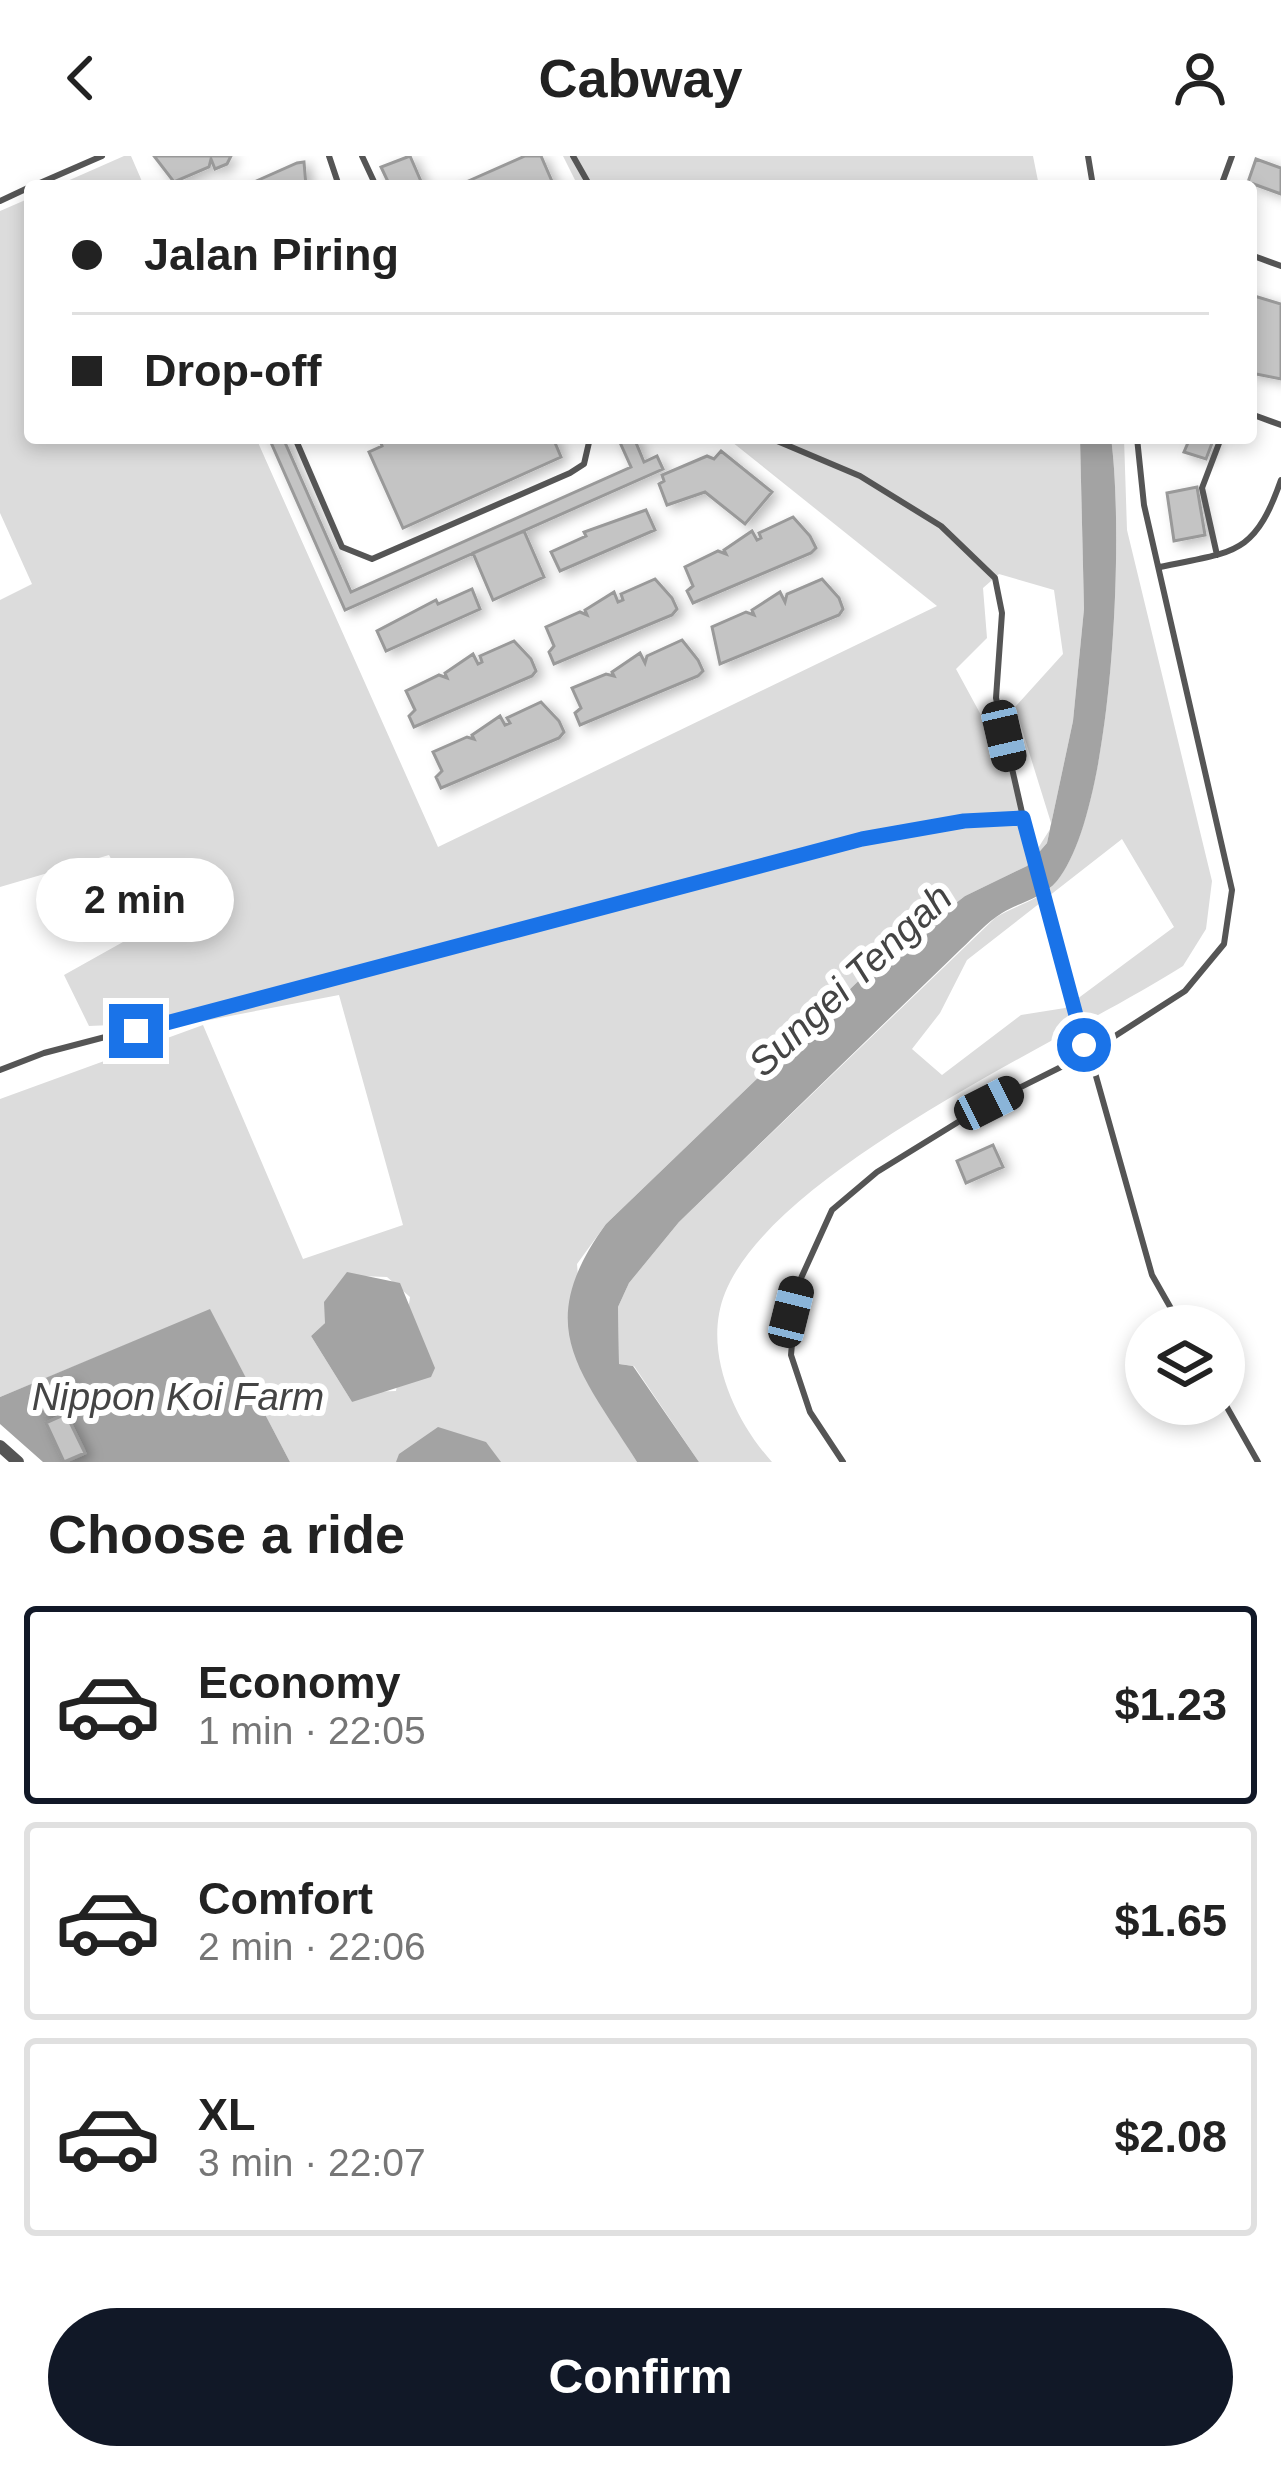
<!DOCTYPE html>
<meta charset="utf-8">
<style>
body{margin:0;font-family:Helvetica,sans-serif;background:#f6f6f6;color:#222;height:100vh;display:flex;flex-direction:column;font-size:45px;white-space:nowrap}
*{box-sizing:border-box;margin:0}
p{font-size:39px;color:#767676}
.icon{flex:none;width:66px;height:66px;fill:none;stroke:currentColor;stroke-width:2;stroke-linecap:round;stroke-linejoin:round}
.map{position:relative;height:1306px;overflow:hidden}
.details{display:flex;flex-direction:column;background:#fff;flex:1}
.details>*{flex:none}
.top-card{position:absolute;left:24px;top:24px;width:1233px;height:264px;border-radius:12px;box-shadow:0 6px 18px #0003;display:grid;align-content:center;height:264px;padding:0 48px;background:#fff}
.tools{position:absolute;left:1125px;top:1149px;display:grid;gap:24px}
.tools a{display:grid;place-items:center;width:120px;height:120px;border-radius:50%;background:#fff;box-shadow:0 6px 18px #0003;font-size:60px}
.end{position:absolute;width:54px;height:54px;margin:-27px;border:15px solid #1a73e8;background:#fff;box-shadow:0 0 0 6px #fff}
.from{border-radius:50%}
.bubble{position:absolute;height:84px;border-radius:42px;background:#fff;box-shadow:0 6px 18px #0003;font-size:39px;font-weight:600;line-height:84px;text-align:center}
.car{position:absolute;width:36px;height:72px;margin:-36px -18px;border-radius:15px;box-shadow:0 0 9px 3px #0007;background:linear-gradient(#222 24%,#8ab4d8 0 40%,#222 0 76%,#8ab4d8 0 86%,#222 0)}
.top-card b{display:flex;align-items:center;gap:42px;height:114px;font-size:45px}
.top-card b+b{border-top:3px solid #e0e0e0}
.top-card i{width:30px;height:30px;background:#222}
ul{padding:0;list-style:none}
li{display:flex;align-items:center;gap:36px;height:198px;margin:0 24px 18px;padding:0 24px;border:6px solid #e0e0e0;border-radius:12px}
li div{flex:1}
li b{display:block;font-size:45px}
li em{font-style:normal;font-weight:600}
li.selected{border-color:#111827}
li>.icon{width:108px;height:108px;stroke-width:1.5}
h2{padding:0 48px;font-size:54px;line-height:144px}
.primary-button{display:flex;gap:24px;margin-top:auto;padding:24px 48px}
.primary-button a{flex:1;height:138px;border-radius:72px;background:#111827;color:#fff;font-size:48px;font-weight:600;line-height:138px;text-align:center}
header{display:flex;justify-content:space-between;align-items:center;height:156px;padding:0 48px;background:#fff;font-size:54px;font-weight:600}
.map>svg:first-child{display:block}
.green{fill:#dcdcdc;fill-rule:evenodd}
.water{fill:#a3a3a3}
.building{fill:#c4c4c4;stroke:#999;stroke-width:3;filter:url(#shadow)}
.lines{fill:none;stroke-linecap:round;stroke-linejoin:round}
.service{stroke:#555;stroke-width:6}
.minor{stroke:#555;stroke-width:12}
.route{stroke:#1a73e8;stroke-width:15}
.labels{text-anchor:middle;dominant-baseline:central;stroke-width:12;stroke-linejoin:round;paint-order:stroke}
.water-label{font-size:39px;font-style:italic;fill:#444;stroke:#fff}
</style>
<header><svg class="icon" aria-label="back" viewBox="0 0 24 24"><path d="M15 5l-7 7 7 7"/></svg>Cabway<svg class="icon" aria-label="person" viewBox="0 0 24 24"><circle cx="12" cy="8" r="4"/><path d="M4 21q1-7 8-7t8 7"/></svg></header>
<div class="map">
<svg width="1281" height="1306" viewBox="0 0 1281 1306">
<defs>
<filter id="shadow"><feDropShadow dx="6" dy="4" stdDeviation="6" flood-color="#0004"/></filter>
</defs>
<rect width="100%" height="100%" fill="#fff"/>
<path class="green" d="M124 0H131L144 30H56Z
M563 0H1033L1039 30H578Z
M30 42V282H256L438 691 937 450 727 282H1080L1084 453 1073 565 1047 687 1027 710 965 740 873 811 606 1068 577 1108 587 1226 637 1306H290L210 1154 0 1241V943L203 869 303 1103 403 1069 339 839 204 865 89 870 64 819 148 772 109 699 0 731V444L32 428 0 357V55ZM999 418 1054 434 1063 498 1015 551 1052 670 1035 697 1013 618 956 513 987 482 983 432ZM360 1120 387 1121 410 1141 396 1235 369 1236 352 1246 311 1180 325 1167V1146Z
M1111 282H1124L1127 374 1212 725 1206 773 1183 810C1067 884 775 1012 725 1137 702 1194 734 1264 772 1306H699L634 1210 619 1208 618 1151 629 1127 679 1066 995 762C1015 749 1042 744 1057 725 1115 651 1124 375 1111 282ZM1122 683 1174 771 1065 852 1021 859 942 919 912 893 940 857 967 804Z"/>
<path class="water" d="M1080 282H1111C1124 375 1115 653 1057 725 1043 742 1020 746 1002 757 987 766 974 781 961 793L679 1066 629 1127 618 1151 619 1208 633 1210 699 1306H637C578 1212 532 1170 606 1068L873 811 965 740 1027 710 1047 687 1073 565 1084 453Z
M347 1116 400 1127 435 1212 431 1221 352 1246 311 1180 325 1167 324 1146Z
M210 1153 290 1306H43L0 1268V1241Z
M438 1271 486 1286 501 1306H396L399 1298Z"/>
<path class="building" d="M154 0H231L227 8 215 13 211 3 209 11 174 26Z
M410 0 423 30H390L381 11Z
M525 0H541L554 30H457Z
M1256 3 1281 12V38L1248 26Z
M304 6 306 30H245L297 7Z
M1251 139 1281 148V223L1251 217Z
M269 282H283L351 436 631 311 618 282H634L644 306 657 300 663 313 345 454Z
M379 282H553L561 301 403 372 369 296 382 290Z
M1190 282H1214L1206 303 1184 296Z
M721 295 772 336 745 368 705 336 667 349 659 328 664 325 662 319 707 300 714 303Z
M1197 331 1205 379 1174 385 1167 337Z
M646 354 655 374 560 415 551 396 586 380 584 376Z
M793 361 810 380 816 392 811 397 693 447 687 435 693 430 685 411 718 395 726 398 724 394 752 375 757 384 761 382 759 377Z
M524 375 544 421 493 444 473 397Z
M655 423 672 442 677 453 672 459 554 508 549 496 554 490 546 471 580 456 587 459 585 454 614 436 618 446 623 444 621 438Z
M822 423 839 442 843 453 839 459 720 508 712 471 746 456 754 459 752 454 780 436 785 446 787 438Z
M472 433 480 453 386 495 377 475 436 444 438 448Z
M682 484 698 504 703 515 698 520 580 569 575 557 581 552 572 532 606 518 614 520 612 516 640 497 645 507 647 500Z
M514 485 531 503 536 515 532 520 414 571 409 560 415 554 406 535 439 519 447 522 445 517 473 498 478 508 482 506 480 500Z
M541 546 559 565 564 576 559 582 441 632 436 621 442 615 433 596 467 581 474 583 472 579 500 560 505 569 510 567 507 562Z
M993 989 1003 1011 966 1027 957 1005Z
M70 1222 79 1243 44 1259 34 1239Z
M66 1258 85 1297 64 1306 46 1267Z"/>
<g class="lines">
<path class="service" d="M329 0 339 30
M362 0 376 30
M573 0 590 30
M1088 0 1093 30
M33 30 102 0
M1221 30 1232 0
M0 45 30 31
M1251 99 1281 110
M1251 258 1281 269
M295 282 342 391 372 403 570 317 584 308 590 282
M770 282 860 320 941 370 995 422 1002 457 996 542 1023 661 1152 1119 1181 1170
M1217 399 1202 332 1221 282
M1160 411C1234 395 1254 401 1281 324
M0 914 44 897 862 683 964 665 1023 661
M1224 1246 1258 1306
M843 1306 810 1256 791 1199 797 1131 832 1054 877 1016 989 947 1087 898 1185 835 1224 788 1232 734 1144 349 1137 282"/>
<path class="minor" d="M0 1290 18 1306"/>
</g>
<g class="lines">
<path class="route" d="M136 875 862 683 964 665 1023 662 1084 889"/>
</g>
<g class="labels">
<g class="water-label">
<text transform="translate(850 824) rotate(-43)">Sungei Tengah</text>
<text x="178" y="1240">Nippon Koi Farm</text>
</g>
</g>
</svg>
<div class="tools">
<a><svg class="icon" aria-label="layers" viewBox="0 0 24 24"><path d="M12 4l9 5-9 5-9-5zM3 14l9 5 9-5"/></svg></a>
</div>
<i class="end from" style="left:1084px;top:889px"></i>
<i class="end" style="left:136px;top:875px"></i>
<div class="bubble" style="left:36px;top:702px;width:198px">2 min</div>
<i class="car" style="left:1004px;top:580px;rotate:167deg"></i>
<i class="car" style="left:989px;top:947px;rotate:63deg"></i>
<i class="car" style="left:791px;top:1156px;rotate:14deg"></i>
<div class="top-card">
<b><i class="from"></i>Jalan Piring</b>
<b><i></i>Drop-off</b>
</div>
</div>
<section class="details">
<h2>Choose a ride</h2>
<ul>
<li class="selected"><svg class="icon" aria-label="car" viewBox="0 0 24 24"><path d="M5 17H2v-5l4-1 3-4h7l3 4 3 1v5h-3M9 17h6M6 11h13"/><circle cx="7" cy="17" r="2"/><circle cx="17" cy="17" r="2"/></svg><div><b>Economy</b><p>1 min · 22:05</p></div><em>$1.23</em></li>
<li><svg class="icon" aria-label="car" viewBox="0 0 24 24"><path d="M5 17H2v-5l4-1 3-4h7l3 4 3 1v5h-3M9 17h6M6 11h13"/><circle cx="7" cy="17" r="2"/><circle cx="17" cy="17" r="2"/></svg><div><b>Comfort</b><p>2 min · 22:06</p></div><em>$1.65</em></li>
<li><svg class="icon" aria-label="car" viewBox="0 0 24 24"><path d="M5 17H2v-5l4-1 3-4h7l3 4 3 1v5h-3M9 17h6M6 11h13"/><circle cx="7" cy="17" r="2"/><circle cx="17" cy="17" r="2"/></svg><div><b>XL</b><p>3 min · 22:07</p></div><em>$2.08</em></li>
</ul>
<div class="primary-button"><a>Confirm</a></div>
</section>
